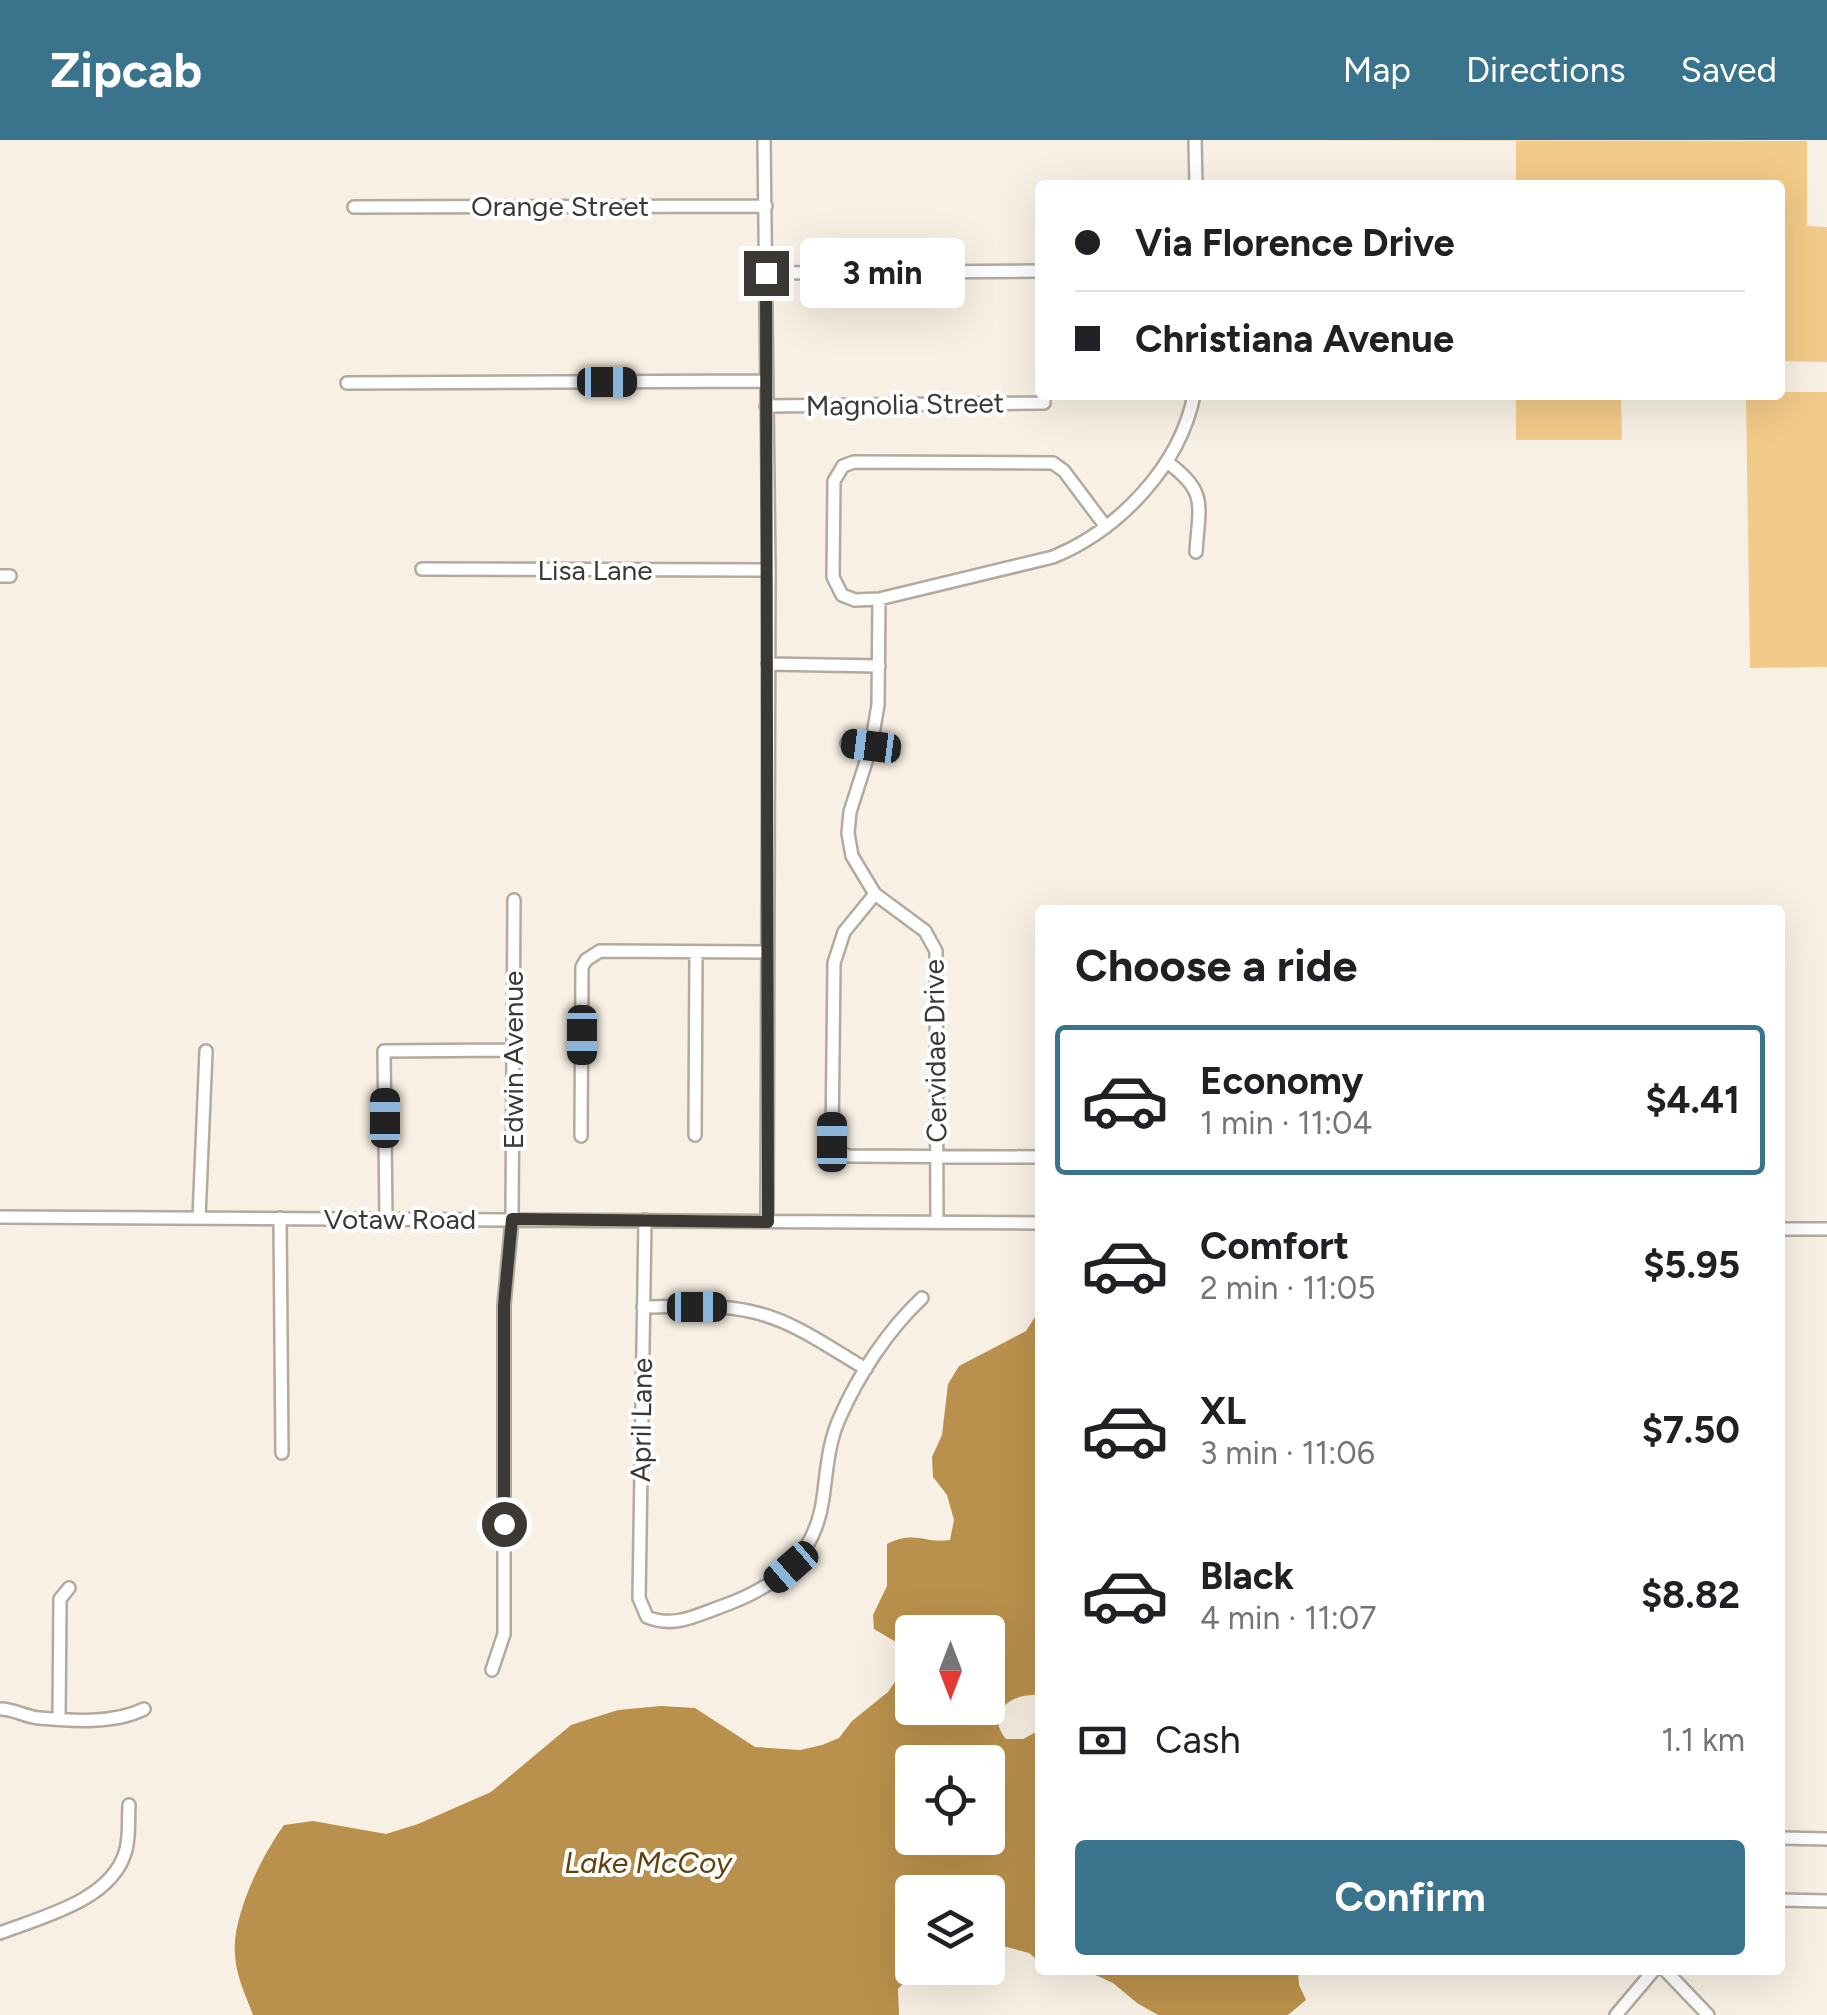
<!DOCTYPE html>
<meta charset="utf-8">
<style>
body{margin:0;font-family:Figtree,sans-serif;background:#f2f2f2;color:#202124;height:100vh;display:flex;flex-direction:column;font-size:38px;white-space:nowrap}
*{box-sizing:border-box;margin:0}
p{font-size:32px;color:#757577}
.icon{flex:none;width:55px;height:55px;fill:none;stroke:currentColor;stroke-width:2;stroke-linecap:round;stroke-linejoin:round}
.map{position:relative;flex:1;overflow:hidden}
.drawer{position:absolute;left:1035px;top:765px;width:750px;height:1070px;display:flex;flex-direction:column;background:#fff;border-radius:10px;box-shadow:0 10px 40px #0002}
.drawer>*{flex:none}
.top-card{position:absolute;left:1035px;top:40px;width:750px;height:220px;border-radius:10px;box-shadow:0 10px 40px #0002;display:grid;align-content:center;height:220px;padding:0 40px;background:#fff}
.needle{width:65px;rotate:180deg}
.fabs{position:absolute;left:895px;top:1475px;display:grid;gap:20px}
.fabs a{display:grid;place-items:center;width:110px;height:110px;border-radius:10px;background:#fff;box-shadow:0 10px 40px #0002;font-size:50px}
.end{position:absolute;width:45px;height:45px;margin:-22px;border:12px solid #3c3935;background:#fff;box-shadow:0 0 0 5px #fff}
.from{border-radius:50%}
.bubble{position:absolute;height:70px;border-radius:10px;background:#fff;box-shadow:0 10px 40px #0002;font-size:32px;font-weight:700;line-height:70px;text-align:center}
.car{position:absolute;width:30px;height:60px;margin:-30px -15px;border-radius:12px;box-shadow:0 0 8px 2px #0007;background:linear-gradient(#222 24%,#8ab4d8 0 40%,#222 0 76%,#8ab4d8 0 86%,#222 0)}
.top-card b{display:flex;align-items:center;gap:35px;height:95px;font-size:38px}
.top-card b+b{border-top:2px solid #e0e0e0}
.top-card i{width:25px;height:25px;background:#202124}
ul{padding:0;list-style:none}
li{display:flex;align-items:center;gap:30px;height:150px;margin:0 20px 15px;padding:0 20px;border:5px solid transparent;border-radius:10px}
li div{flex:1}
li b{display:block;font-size:38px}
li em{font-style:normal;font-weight:700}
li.current{border-color:#3a738c}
li>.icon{width:90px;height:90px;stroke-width:1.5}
h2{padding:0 40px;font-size:45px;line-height:120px}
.pay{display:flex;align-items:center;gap:25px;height:110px;padding:0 40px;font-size:38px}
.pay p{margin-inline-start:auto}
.cta{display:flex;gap:20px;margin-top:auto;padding:20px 40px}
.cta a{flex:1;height:115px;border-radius:10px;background:#3a738c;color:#fff;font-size:40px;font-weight:700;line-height:115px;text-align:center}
header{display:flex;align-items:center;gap:60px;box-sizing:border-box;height:140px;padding:0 50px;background:#3a738c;color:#fff}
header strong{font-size:48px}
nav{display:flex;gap:55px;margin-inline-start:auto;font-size:35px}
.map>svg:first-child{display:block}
.green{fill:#f2ca89}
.water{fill:#ba914c;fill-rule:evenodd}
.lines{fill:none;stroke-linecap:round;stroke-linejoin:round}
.minor-casing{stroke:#b2aa9f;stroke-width:16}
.minor{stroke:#fff;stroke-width:11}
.route{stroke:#3c3935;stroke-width:12}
.labels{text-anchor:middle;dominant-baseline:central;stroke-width:8;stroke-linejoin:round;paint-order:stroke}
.street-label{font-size:28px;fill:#3c3935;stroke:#fff}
.water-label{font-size:30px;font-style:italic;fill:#5f430b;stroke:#fff}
</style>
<header>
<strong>Zipcab</strong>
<nav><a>Map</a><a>Directions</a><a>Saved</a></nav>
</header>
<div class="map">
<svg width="1827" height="1875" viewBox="0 0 1827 1875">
<rect width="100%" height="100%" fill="#f8f0e4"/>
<path class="green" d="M1267 0 1807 1V86L1827 87V222L1780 221V45H1516V0Z
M1780 252H1827V527L1750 528 1746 255H1780Z
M1516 255H1621L1622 300H1516Z"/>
<path class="water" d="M1040 1169V1545L1034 1555C1007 1555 986 1575 1006 1599H1023L1040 1590V1822L1029 1813 988 1802V1752H912V1828H918L898 1849 899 1875H253C246 1856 236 1836 235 1815 231 1778 262 1715 284 1685L313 1681 386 1694 418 1684 491 1652 571 1585 618 1570 661 1566 695 1568 755 1607 800 1610 822 1605 839 1598 852 1581 888 1552 907 1524 901 1505 874 1489 873 1475 887 1446V1404C915 1390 925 1404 950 1400L954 1380 947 1355 933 1337 932 1317 942 1295 948 1244 959 1226 1026 1191ZM912 1492H988V1568H912ZM912 1622H988V1698H912Z
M1050 1830H1298L1299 1845 1306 1860 1288 1875H1158L1137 1863 1113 1843 1089 1832 1057 1835Z"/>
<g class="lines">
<defs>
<path id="minor" d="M764 0 769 430 767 1082
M1195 0 1196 45
M354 67 766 66
M766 133 1040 131
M347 243 766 241
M766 266 1044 263V255
M1167 322C1208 352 1199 364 1196 412
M1106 387 1064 331 1053 323 854 322 843 326 834 341 833 437 842 455 855 460 879 459 1053 417C1119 390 1180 326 1194 255
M422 429 769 430
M0 436H10
M879 459 878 565 871 606 850 672 848 693 852 716 875 754 925 791 936 811 937 1082
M768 524 879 526
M847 603 871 606
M875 754 844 792 834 823 832 1002 837 1011 848 1016 1040 1017
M695 995 696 812
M581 996 582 827 586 820 600 811 768 812
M0 1077 1040 1083
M199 1078 206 911
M280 1078 282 1313
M386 1079 384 911 513 910
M645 1080 639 1458 647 1477C673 1488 695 1476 720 1467 774 1448 815 1419 823 1358 827 1330 828 1303 840 1277 859 1234 888 1190 922 1158
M1780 1089H1827
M643 1167C679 1167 717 1163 753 1172 794 1181 830 1208 866 1229
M492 1530 504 1494V1165L512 1079 514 760
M0 1569C15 1569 25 1577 39 1578 72 1581 114 1584 144 1569
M59 1578 60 1459 69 1448
M1780 1698 1827 1699
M1780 1760 1827 1761
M0 1793C41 1777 110 1761 125 1713 130 1699 128 1680 129 1665
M1665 1830 1708 1875
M1616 1875 1654 1830"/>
</defs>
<use href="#minor" class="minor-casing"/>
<use href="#minor" class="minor"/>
</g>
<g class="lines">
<path class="route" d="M504 1384V1165L512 1079 768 1082 766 133"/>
</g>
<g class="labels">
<g class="street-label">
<text x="560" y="66">Orange Street</text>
<text transform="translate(905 264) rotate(-1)">Magnolia Street</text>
<text x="595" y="430">Lisa Lane</text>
<text transform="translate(935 911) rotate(-91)">Cervidae Drive</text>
<text transform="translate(513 920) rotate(-90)">Edwin Avenue</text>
<text x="400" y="1079">Votaw Road</text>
<text transform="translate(641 1280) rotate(-89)">April Lane</text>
</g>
<g class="water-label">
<text x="648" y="1722">Lake McCoy</text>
</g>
</g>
</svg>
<div class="fabs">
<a><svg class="needle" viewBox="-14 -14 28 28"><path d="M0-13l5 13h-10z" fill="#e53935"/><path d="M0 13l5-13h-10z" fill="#757577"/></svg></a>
<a><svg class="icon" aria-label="locate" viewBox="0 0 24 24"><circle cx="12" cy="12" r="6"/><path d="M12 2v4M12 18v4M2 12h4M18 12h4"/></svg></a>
<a><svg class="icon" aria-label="layers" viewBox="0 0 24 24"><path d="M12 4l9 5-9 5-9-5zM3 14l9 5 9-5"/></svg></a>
</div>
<i class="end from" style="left:504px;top:1384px"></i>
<i class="end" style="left:766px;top:133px"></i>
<div class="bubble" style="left:800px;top:98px;width:165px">3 min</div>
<i class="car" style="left:607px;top:242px;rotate:90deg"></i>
<i class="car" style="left:871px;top:606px;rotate:277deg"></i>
<i class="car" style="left:582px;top:895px;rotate:180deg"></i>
<i class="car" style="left:385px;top:978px;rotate:0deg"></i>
<i class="car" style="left:832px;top:1002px;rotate:0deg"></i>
<i class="car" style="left:697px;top:1167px;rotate:90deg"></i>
<i class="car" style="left:791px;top:1427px;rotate:229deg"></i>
<div class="top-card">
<b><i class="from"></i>Via Florence Drive</b>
<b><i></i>Christiana Avenue</b>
</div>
<section class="drawer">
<h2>Choose a ride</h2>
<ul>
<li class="current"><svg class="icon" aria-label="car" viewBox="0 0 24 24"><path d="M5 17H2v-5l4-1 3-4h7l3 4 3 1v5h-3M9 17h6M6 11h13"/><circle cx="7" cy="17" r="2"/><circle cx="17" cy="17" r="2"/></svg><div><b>Economy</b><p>1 min · 11:04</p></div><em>$4.41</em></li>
<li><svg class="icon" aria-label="car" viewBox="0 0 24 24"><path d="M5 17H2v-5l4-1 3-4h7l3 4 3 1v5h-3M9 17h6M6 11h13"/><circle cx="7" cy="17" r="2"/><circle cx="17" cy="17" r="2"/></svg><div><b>Comfort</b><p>2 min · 11:05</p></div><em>$5.95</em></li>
<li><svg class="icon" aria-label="car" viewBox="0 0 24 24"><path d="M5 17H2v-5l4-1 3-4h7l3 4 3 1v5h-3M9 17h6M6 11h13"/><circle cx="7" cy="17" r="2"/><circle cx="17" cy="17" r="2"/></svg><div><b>XL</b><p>3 min · 11:06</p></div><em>$7.50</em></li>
<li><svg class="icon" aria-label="car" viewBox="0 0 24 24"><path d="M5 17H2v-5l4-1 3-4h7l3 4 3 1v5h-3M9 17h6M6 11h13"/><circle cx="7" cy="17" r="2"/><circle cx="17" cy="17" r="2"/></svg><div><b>Black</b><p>4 min · 11:07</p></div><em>$8.82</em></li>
</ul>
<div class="pay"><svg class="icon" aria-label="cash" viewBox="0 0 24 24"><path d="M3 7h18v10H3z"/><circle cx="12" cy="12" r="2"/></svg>Cash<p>1.1 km</p></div>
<div class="cta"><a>Confirm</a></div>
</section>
</div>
